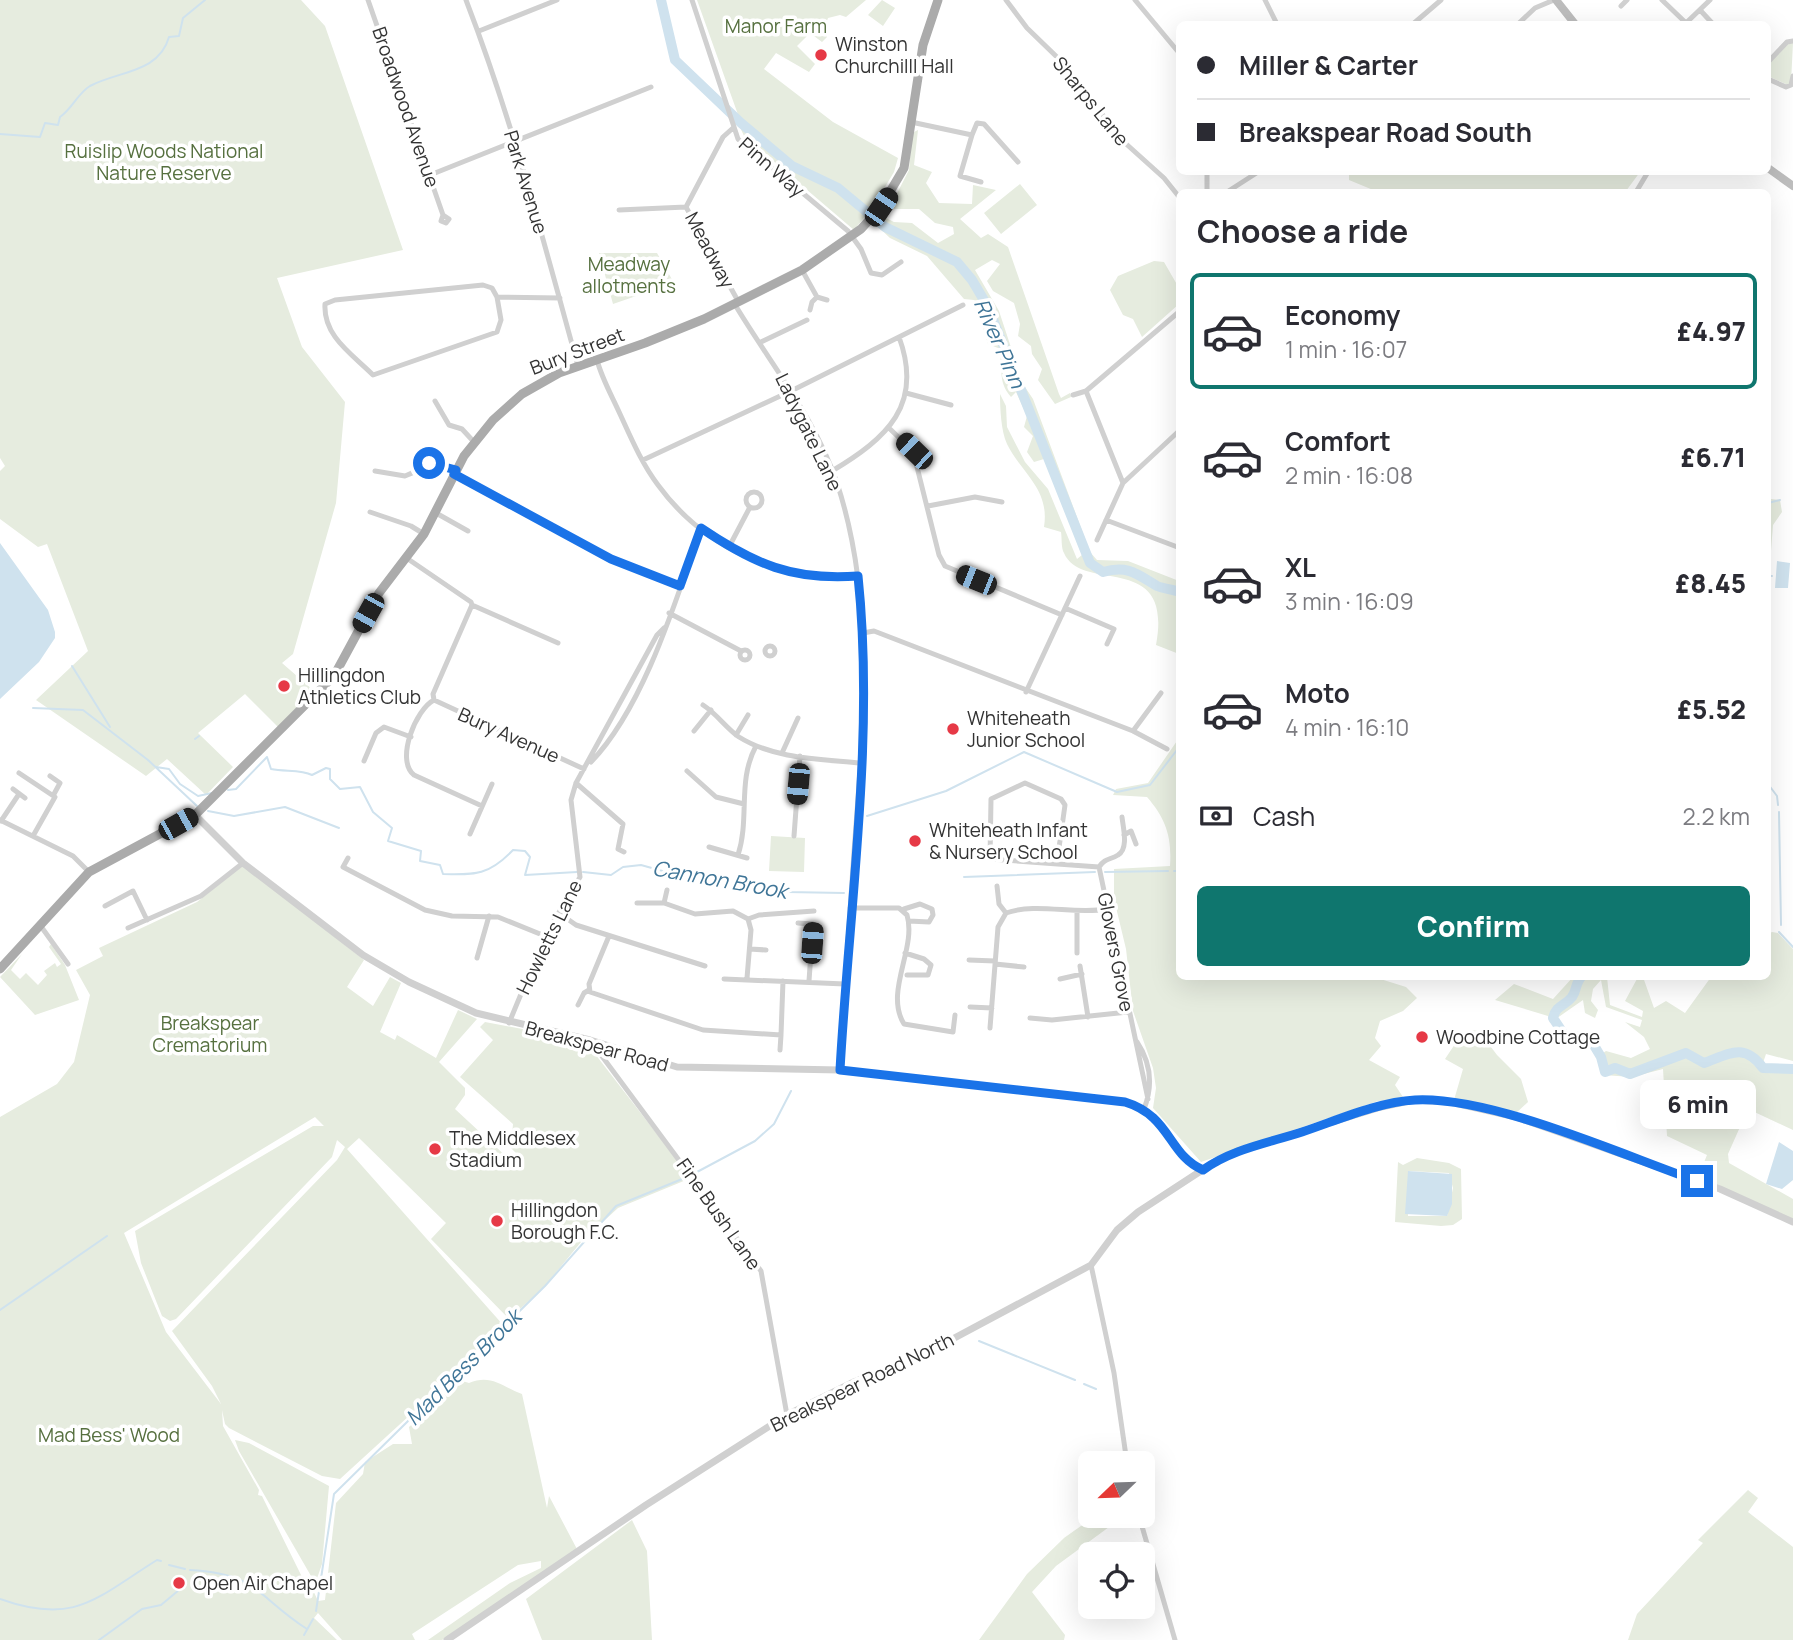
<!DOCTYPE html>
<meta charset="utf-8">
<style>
body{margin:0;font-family:Manrope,sans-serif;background:#f2f2f3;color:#2b2b33;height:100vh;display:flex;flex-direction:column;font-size:26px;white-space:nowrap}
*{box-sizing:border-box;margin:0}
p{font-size:23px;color:#7c7c81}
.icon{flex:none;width:38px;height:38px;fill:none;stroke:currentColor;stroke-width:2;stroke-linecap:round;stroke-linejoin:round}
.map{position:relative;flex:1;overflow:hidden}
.details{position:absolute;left:1176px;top:189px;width:595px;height:791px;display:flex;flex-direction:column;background:#fff;border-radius:10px;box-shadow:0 7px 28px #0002}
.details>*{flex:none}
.hud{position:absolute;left:1176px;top:21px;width:595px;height:154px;border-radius:10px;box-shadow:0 7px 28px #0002;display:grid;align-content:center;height:154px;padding:0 21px;background:#fff}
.needle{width:46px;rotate:247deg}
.fabs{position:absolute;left:1078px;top:1451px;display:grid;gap:14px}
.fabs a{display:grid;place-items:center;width:77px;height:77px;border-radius:10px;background:#fff;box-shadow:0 7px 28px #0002;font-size:35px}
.end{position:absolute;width:32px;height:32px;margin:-16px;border:9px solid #1a73e8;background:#fff;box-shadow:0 0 0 4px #fff}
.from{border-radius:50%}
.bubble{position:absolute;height:49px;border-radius:10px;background:#fff;box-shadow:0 7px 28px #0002;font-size:23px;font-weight:800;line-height:49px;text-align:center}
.car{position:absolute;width:21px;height:42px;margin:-21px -10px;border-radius:9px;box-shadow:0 0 5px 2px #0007;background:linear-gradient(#222 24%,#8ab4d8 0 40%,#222 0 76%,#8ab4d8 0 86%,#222 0)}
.hud b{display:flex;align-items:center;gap:24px;height:66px;font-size:26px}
.hud b+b{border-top:2px solid #e1e1e2}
.hud i{width:18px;height:18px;background:#2b2b33}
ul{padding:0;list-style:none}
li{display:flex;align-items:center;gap:21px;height:116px;margin:0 14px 10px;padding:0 7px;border:4px solid transparent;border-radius:10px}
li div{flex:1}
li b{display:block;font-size:26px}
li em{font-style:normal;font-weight:800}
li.selected{border-color:#0f766e}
li>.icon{width:63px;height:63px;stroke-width:1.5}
h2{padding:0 21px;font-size:32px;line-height:84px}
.pay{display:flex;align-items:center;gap:18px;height:77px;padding:0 21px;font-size:26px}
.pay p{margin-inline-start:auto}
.cta{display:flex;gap:14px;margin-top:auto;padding:14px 21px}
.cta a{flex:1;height:80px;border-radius:10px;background:#0f766e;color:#fff;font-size:28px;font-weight:800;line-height:80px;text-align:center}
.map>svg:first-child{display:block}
.green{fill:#e6ecdf;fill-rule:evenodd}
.water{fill:#cfe2ee}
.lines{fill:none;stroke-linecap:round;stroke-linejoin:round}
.stream{stroke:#cfe2ee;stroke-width:2}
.river{stroke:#cfe2ee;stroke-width:10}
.minor{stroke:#d0d0d0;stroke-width:5}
.tertiary{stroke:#d0d0d0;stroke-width:7}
.secondary{stroke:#bdbdbd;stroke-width:8}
.primary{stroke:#ababab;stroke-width:9}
.route{stroke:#1a73e8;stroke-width:9}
.poi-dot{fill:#e63946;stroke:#fff;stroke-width:2.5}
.labels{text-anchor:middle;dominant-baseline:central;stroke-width:7;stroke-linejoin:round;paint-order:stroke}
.park-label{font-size:19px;fill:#56703f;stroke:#fff}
.poi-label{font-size:19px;fill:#333;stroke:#fff;text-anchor:start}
.street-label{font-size:19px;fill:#333;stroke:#fff}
.water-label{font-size:21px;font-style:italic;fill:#3f7597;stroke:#fff}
</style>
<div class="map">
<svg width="1793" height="1640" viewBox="0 0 1793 1640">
<rect width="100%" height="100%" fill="#fff"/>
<path class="green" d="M0 0H301L325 26 403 250 277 278 302 347 345 402 336 503 293 654 282 663 313 690 278 727 245 694 198 733 233 767 206 795 167 759 146 776 36 700 88 651 47 544 38 547 0 519V471L5 466 0 458Z
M697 0H866L846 17 840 15 828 18 824 29 827 37 822 42 810 33 797 46 815 64 809 72 776 53 764 69 833 122 898 158 894 172 870 212 838 188 792 166 741 123Z
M882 0 895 8 883 26 868 15Z
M1788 43H1793L1791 82 1788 85 1768 76V65Z
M739 125 790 167 837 190 868 213 854 230 744 136Z
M918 130 914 165 932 172 926 183 939 203 972 204 973 185 996 190 960 219 981 238 988 234 1008 247 1059 394 1061 398 1070 393 1071 397 1055 404 1038 380 1042 369 1032 354 1031 346 1018 336 1020 324 1014 303 993 291 987 281 1000 264 992 260 975 270 999 311 1023 384 1033 399 1090 552 1097 560 1128 561 1179 581V654L1156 645C1174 549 1082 595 1064 553 1061 548 1062 538 1061 532L1044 527C1050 489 1022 474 1007 444 1001 431 1000 408 1000 394L1006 406 1007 427 1025 462 1048 489 1077 559 1082 555 1044 459 1034 462 1027 452 1033 436 1024 427 1027 416 1016 392 1011 397C996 380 1005 367 998 348L988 344 980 317 982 307 974 300 964 299 927 256 890 238 874 223 882 216 894 222 912 223 938 243 954 234 953 227 935 223 919 209H889L909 170 912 133Z
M1349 172H1640L1626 191 1630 192H1378L1349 180Z
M1020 184 1037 205 1001 234 984 213Z
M599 253H657L674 283 613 304Z
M1154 261 1164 262 1179 288V304L1142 337 1133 319 1123 315 1110 290 1118 276Z
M1771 499 1780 500 1782 512 1773 525 1768 590V500Z
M1179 738 1180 976 1374 977 1406 987 1417 998 1403 1011 1380 1021 1375 1038 1381 1046 1369 1060 1400 1077 1395 1085 1405 1100 1378 1101 1201 1162 1153 1108 1156 1088 1153 1068 1133 1011 1126 949 1114 899V869L1170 866C1172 837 1166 819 1147 797L1113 795 1116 789 1148 783Z
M771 836 805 838 804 872 769 871Z
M243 865 364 960 347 987 373 1006 390 977 401 983 380 1032 395 1040 397 1035 436 1058 458 1010 477 1019 439 1062 465 1088V1095L455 1109 510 1160 517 1154 511 1148 513 1124 460 1077 493 1040 480 1027 485 1022 585 1041 691 1178 618 1208 581 1242 545 1286 509 1319 431 1239 446 1223 359 1138 347 1149 504 1326 503 1330 340 1479 322 1476 229 1428 225 1424 222 1410 223 1426 259 1490 258 1495 262 1496 304 1581H308L311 1576 239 1451 235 1440 249 1443 329 1486 322 1564 313 1590 318 1601 325 1600 336 1503 363 1474 365 1462 393 1444H412L409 1427 459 1380 469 1383C491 1374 501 1386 522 1394L547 1508 549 1496 578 1551 442 1640H428L510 1583 541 1568V1561L518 1565 412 1634 415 1640H342L318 1613 314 1618 337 1640H0V1117L57 1084 74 1062 90 995 76 970 103 956 99 948 197 902ZM315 1117 324 1126H313L135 1231 141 1263 162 1316 170 1321 176 1319 332 1157 337 1140 345 1147 337 1160 172 1331 212 1386 221 1404 166 1332 124 1233Z
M1772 932 1778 933 1793 949V1061L1766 1054 1761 1069 1768 1072 1793 1071V1130L1748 1109 1728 1154 1729 1163 1793 1199V1220L1698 1177 1707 1155 1667 1136 1663 1069 1632 1077 1603 1075 1597 1057 1606 1051 1631 1058 1650 1049 1644 1037 1625 1022 1640 1027 1642 1020 1606 1007 1601 980 1593 989 1591 1001 1598 1010 1595 1018 1585 1013 1583 1000 1550 1023 1548 1016 1495 1000 1514 984 1553 999 1573 977H1607L1610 1005 1642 1017 1643 1011 1625 1001 1638 977H1643L1654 1008 1666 1001 1685 1013 1711 977 1768 976V934Z
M51 944 65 965 79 1000 35 1015 0 977 22 954 11 970 20 979 26 973 38 985 47 975 44 971 55 963 57 967 61 964 49 947Z
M1471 1030 1479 1031 1497 1055 1521 1079 1528 1102 1513 1116 1454 1100 1463 1069 1445 1059 1459 1038Z
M1417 1158 1449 1163 1461 1169 1462 1219 1453 1225 1441 1226 1395 1222 1398 1162 1403 1165ZM1408 1171 1449 1173 1453 1188 1447 1216H1408Z
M1748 1490 1758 1498 1748 1512 1793 1547V1640H1628L1637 1614 1703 1543 1698 1540Z
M1095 1516H1124L1056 1566 1032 1592 1065 1635 1064 1640H979L1027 1574 1064 1538Z
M632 1520 647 1551 652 1640H542L526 1599Z"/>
<path class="water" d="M0 543 48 610 55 632V638L39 662 0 699Z
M1777 561 1790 563 1788 588H1775Z
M1779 1142 1793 1151V1180L1782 1189 1766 1184Z
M1408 1171 1452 1174V1204L1447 1216 1405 1214Z"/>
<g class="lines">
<path class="stream" d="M0 134 40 137 45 123 58 125 60 117C72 109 78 93 90 86 118 71 159 73 169 37L179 36 183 18 205 0
M1768 503 1780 500
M1768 576H1772
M72 666 110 727
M33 708 83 710 148 760 197 806
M195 739 199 736
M156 767 169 769 180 784 198 796 212 793
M1768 784 1777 796 1778 805
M228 790 236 789 267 757 271 769C285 772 301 769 312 775L326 768 330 769V779L340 789 360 787 373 812 392 828 388 841 421 851 420 861 440 865 443 874C476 875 489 875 513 850L525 851 530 857 525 875 577 872
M208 811 234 816 285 807 339 828
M1779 812 1781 925
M867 816 946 791 1024 752 1117 792 1150 785 1180 746
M1174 871H1180
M583 872 611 875 623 867 641 865 666 872 694 870 717 879 787 892 844 893
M1105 872 1168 871
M964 877 1095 872
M1779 932 1793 947
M697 1172 755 1141 774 1124 791 1091
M0 1310 107 1236
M979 1341 1075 1380
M1084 1384 1096 1389
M169 1565 185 1569
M190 1570C259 1574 256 1596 307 1629
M0 1599C75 1626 96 1598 157 1560L161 1561
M316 1611 334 1494 545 1286 616 1206 687 1177
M304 1635 313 1619
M99 1640 142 1609 161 1605 185 1585"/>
<path class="river" d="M661 0 675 60 741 123 792 166 838 188 885 227 957 262 972 280 988 307 1090 563 1103 572C1128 565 1137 574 1157 586 1164 589 1172 589 1180 592
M1582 976C1575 983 1577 990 1572 997 1565 1006 1556 1005 1553 1018L1565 1036 1589 1037 1601 1057 1605 1072 1615 1068 1630 1074 1686 1053 1704 1063C1729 1054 1744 1042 1763 1068L1793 1069"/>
<path class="minor" d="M368 0 443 215 441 221 446 223 449 219 443 215
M466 0C512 119 544 243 578 366
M692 0 738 139 848 231 861 249 871 273 882 275 901 262
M1006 0 1027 28 1059 59 1124 142 1164 178 1180 198
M1135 0 1180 54
M1265 0 1277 24
M1662 0 1686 23
M1621 6 1627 0
M1700 10 1713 24
M1413 24 1441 0
M1518 24 1535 8 1554 0
M1685 24 1710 0
M479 31 557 0
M1768 62 1787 42 1793 41
M1768 79 1786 87 1791 85 1793 76
M911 122 972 135 977 123 984 124 1018 162
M733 128 723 137 686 207 738 301
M972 135 960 176 981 182
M430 175 651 87
M1207 192V172
M1227 192 1258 172
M1636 192 1648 172
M619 210 686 207
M802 270 817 297
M497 297 501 320 497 332 373 375C352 354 323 336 325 304L335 300 483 285 492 288 497 297 560 298
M734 303C769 362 815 417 837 483 876 601 863 730 854 852 849 925 844 997 840 1070
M810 310 812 302 817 297 827 300
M761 342 807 320
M597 360C602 379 612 396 620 414 631 438 642 464 658 485 704 548 781 583 858 576
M1086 391 1123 483 1097 540
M906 393 951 405
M1073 395 1086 391 1180 311
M435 401 449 425 462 429 474 442
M890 429 913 451 939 555 945 566 1062 615
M643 460 791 391 963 305
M375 471 405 476C430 467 427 457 456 470
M832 471C887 438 924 405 899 337
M454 474 611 560 680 586
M1123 483 1180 430
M746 500a8 8 0 1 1 16 0a8 8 0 1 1-16 0Z
M928 506 975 497 1002 502
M370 512 411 526 424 534
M436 513 468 531
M1106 520 1180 548
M729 547 750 507
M408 559 471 602 472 605 558 643
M1065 608 1114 629 1107 644
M669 613 741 651
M863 633 874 631 1133 731 1167 749
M765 651a5 5 0 1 1 10 0a5 5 0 1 1-10 0Z
M740 655a5 5 0 1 1 10 0a5 5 0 1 1-10 0Z
M1026 692 1080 576
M434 700 584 769
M434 700C416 709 395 760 414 775L482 806
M434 700 433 694 472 605
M703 705C717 714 726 728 739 737 774 759 820 759 860 763
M694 731 711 710
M1133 731 1161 693
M736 735 748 715
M782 753 798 718
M364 761 376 733 384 727 411 737
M591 762C644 707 676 600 701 528
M687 771 716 797 744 804
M19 773 55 797 33 836
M50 776 60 783 54 794
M576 783 623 824 618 849 624 852
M13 789 25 798
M0 820 73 856 89 872
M1 821 19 794
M470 834 492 784
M1124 835 1131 831 1136 844
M794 836 800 756
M709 847 747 858
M738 855C750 818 737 781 756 746
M348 858 343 867 425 910 452 916 498 917 545 936
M1057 862 1065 805 1061 799 1025 783 991 799 990 859 1099 867
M1099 867 1148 1099
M1099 867C1105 858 1110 860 1118 855 1129 849 1123 827 1122 817
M997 886 999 904 1006 913
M637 903H664L695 914 733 911 748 919
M664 903 667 890
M105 906 133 891 147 920
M850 908H899L907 915C917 948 884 992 904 1024L953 1032 955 1015
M904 909 920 904 932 909 933 915 929 922 909 921
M1077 912V953
M559 913 576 925 705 966
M748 919 759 915 814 911
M798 923 813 924 809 981
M40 925 68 964
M128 928 201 896 243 863
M609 936 589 984 590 992 703 1030 781 1035 783 981
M750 949 766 950
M905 953 924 959 931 965 928 975H907
M477 958 489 916
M969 960 995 961
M995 964 1024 967
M1080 966 1088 1017
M747 978 751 930 748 919
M724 979 845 984
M1060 979 1082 974
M578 1005 584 993 589 990
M970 1007 992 1008
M1030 1018 1052 1020 1128 1012
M509 1023 545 936 580 877 571 800 576 783 657 635 664 628
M990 1028 998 927 1006 913C1037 902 1074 915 1107 909
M590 1040 761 1271 787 1415
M1137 1042C1151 1063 1153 1086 1144 1109
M780 1050 781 1035
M1091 1265 1114 1373 1127 1463
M1139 1516 1175 1640"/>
<path class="tertiary" d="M195 815 243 863 363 955 409 982 476 1013 590 1040 677 1067 840 1070 1125 1102C1171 1116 1169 1155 1203 1170
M447 1640 646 1505 787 1415 854 1382 932 1350 1091 1265 1117 1230 1138 1212 1213 1163 1238 1151 1381 1107 1414 1100 1450 1102 1516 1117 1720 1189 1793 1222"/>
<path class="secondary" d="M1556 0 1575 24
M1768 168 1793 186"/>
<path class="primary" d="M0 969 89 872 195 815 334 676 379 593 424 534 464 456 493 420 522 394 559 373 645 343 704 319 802 270 861 229 881 207 904 168 923 45 938 0"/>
</g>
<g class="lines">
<path class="route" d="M429 463 456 470 454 474 611 559 680 586 701 528C754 564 793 581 858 576 875 738 849 908 840 1070L1125 1102C1171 1116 1168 1155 1203 1170 1232 1149 1268 1143 1302 1132 1338 1120 1378 1102 1415 1100 1492 1096 1622 1155 1697 1181"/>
</g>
<g class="poi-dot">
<circle cx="821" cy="55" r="7"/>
<circle cx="284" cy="686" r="7"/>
<circle cx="953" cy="729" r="7"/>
<circle cx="915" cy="841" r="7"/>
<circle cx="1422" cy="1037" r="7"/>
<circle cx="435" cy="1149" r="7"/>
<circle cx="497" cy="1221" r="7"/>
<circle cx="179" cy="1583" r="7"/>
</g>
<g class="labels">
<g class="park-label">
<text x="776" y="26">Manor Farm</text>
<text x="164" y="151">Ruislip Woods National<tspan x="164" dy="22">Nature Reserve</tspan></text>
<text x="629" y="264">Meadway<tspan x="629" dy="22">allotments</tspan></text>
<text x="210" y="1023">Breakspear<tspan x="210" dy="22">Crematorium</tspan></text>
<text x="109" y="1435">Mad Bess' Wood</text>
</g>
<g class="poi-label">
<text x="835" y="44">Winston<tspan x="835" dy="22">Churchilll Hall</tspan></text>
<text x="298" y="675">Hillingdon<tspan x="298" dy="22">Athletics Club</tspan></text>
<text x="967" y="718">Whiteheath<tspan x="967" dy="22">Junior School</tspan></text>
<text x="929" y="830">Whiteheath Infant<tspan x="929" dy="22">&amp; Nursery School</tspan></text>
<text x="1436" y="1037">Woodbine Cottage</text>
<text x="449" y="1138">The Middlesex<tspan x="449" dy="22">Stadium</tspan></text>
<text x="511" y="1210">Hillingdon<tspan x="511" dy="22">Borough F.C.</tspan></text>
<text x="193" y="1583">Open Air Chapel</text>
</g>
<g class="street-label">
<text transform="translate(1091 101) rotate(51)">Sharps Lane</text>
<text transform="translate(406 107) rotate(71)">Broadwood Avenue</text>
<text transform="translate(772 167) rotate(41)">Pinn Way</text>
<text transform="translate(526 182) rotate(73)">Park Avenue</text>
<text transform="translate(710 250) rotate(62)">Meadway</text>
<text transform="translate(577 351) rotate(-21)">Bury Street</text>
<text transform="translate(809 432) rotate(64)">Ladygate Lane</text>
<text transform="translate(509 735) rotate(24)">Bury Avenue</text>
<text transform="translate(549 937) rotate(-64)">Howletts Lane</text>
<text transform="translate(1116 952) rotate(79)">Glovers Grove</text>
<text transform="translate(597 1046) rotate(15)">Breakspear Road</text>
<text transform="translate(719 1214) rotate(55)">Fine Bush Lane</text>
<text transform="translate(862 1382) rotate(-26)">Breakspear Road North</text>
</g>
<g class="water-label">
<text transform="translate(1000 343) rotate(66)">River Pinn</text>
<text transform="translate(720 879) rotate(10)">Cannon Brook</text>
<text transform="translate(463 1367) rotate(-45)">Mad Bess Brook</text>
</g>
</g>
</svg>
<div class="fabs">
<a><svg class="needle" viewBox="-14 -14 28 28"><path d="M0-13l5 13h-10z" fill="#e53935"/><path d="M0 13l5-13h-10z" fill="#7c7c81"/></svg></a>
<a><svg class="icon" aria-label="locate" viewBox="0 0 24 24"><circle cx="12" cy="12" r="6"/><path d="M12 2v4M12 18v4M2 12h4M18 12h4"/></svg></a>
</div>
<i class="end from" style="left:429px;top:463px"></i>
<i class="end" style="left:1697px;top:1181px"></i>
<div class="bubble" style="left:1640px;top:1080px;width:116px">6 min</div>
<i class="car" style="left:881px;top:207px;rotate:34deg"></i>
<i class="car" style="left:914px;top:451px;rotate:314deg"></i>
<i class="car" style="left:976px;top:580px;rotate:292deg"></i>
<i class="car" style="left:368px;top:613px;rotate:209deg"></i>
<i class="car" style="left:798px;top:784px;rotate:185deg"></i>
<i class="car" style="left:178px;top:824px;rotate:61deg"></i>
<i class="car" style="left:812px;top:943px;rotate:4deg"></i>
<div class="hud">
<b><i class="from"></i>Miller &amp; Carter</b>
<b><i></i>Breakspear Road South</b>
</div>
<section class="details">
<h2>Choose a ride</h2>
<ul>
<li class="selected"><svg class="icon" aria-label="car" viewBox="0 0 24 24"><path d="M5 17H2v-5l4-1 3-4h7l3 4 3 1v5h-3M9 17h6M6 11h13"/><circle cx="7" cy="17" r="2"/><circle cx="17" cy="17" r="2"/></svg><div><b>Economy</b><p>1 min · 16:07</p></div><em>£4.97</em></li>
<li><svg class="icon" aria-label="car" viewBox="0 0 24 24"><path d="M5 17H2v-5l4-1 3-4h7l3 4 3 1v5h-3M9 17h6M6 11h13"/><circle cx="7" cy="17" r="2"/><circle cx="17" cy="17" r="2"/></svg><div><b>Comfort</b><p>2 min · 16:08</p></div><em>£6.71</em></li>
<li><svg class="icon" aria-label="car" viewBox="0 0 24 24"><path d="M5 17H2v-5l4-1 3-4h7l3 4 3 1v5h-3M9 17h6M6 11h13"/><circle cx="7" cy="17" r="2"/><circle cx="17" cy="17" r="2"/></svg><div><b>XL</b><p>3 min · 16:09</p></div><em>£8.45</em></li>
<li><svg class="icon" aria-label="car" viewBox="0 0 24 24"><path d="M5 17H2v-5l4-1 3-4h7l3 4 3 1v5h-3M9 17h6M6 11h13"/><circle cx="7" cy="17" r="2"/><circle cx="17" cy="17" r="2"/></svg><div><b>Moto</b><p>4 min · 16:10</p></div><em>£5.52</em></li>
</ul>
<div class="pay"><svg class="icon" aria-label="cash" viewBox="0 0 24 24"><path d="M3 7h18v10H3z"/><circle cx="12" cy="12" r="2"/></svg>Cash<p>2.2 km</p></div>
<div class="cta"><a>Confirm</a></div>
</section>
</div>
